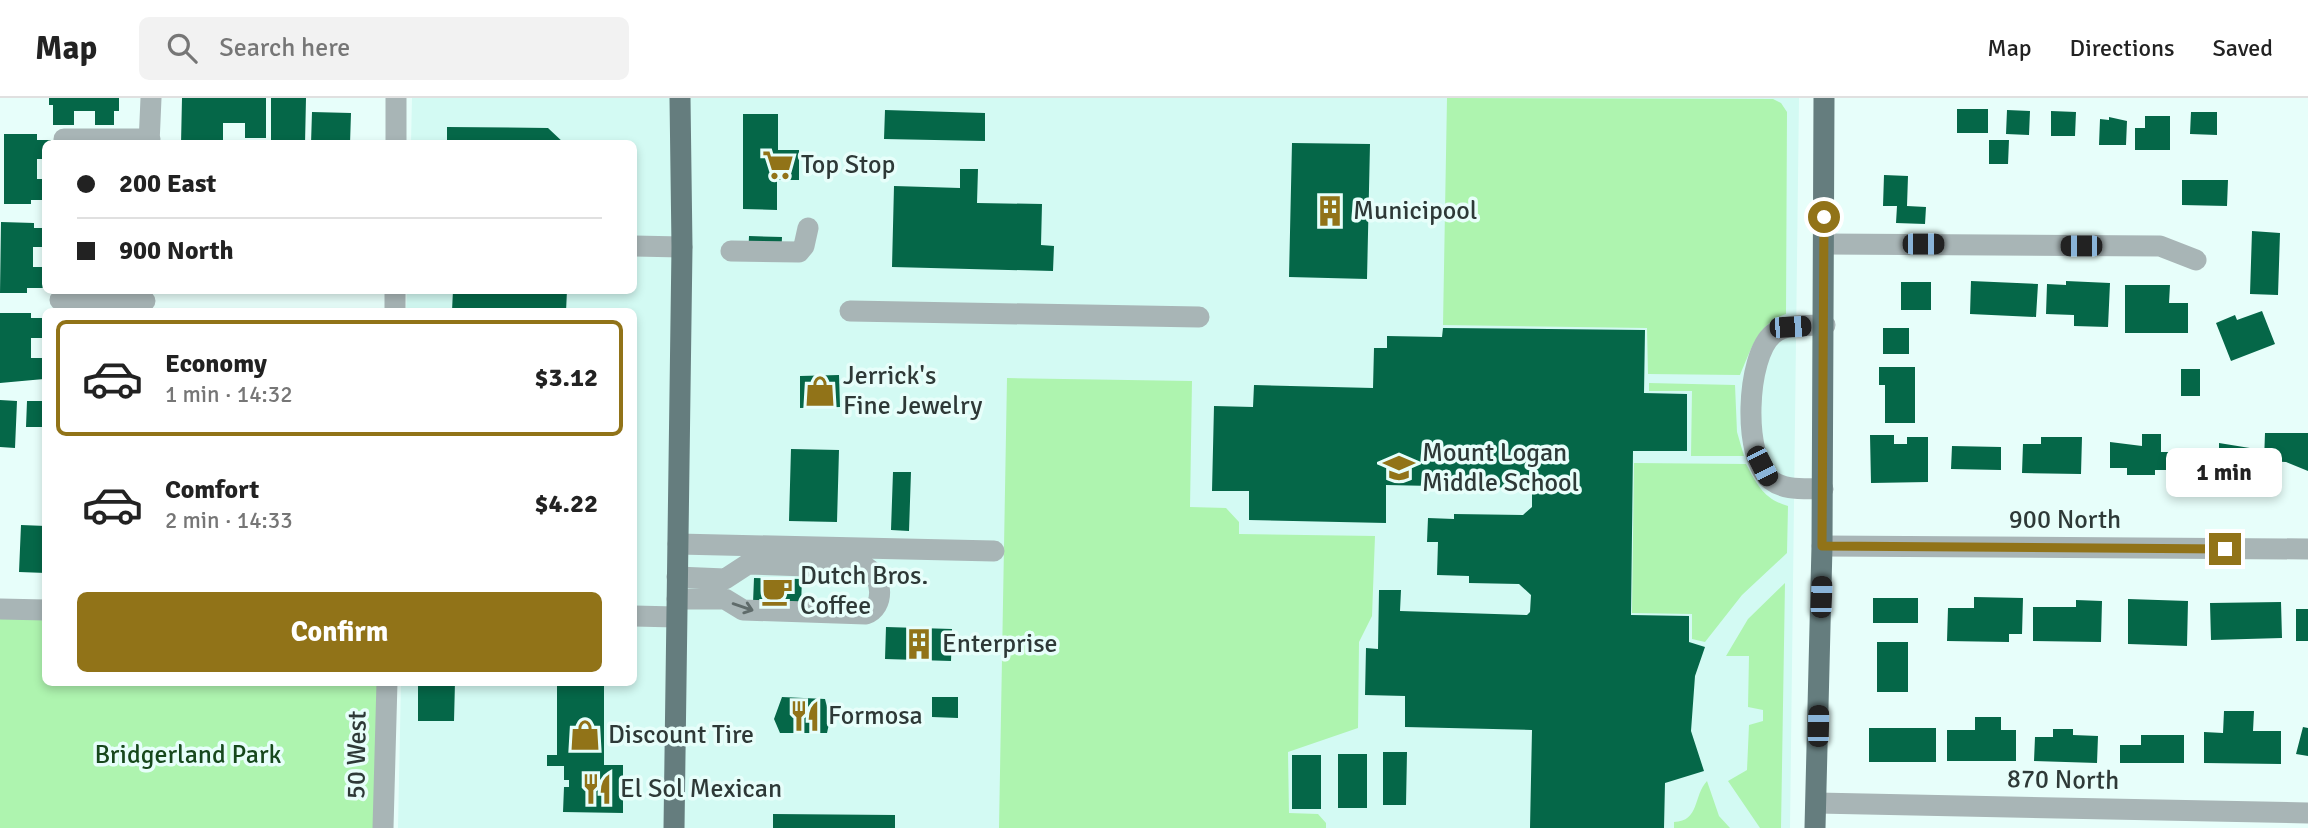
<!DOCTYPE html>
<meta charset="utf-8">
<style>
body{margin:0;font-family:Signika,sans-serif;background:#f2f2f2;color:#222;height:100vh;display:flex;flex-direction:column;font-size:26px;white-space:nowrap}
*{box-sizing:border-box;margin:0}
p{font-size:23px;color:#767676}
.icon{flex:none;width:38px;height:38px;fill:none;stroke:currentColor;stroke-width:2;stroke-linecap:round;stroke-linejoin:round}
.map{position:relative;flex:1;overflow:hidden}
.details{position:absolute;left:42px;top:210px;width:595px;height:378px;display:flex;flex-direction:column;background:#fff;border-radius:10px;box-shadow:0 4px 10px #0003}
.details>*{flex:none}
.banner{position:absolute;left:42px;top:42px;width:595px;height:154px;border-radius:10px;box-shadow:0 4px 10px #0003;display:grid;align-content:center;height:154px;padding:0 35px;background:#fff}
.end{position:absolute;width:32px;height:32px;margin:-16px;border:9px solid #917318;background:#fff;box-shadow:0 0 0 4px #fff}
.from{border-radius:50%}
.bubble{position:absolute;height:49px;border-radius:10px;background:#fff;box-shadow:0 4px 10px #0003;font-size:23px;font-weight:700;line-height:49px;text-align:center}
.car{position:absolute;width:21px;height:42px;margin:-21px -10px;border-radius:9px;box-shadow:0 0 5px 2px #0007;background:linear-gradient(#222 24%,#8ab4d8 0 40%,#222 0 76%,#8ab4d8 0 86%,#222 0)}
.banner b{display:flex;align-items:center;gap:24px;height:66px;font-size:26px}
.banner b+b{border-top:2px solid #e0e0e0}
.banner i{width:18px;height:18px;background:#222}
ul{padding:12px 0 0;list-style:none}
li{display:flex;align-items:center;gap:21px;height:116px;margin:0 14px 10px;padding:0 21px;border:4px solid transparent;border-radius:10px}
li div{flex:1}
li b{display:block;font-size:26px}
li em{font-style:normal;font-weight:700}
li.current{border-color:#917318}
li>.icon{width:63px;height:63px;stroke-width:1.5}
.cta{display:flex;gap:14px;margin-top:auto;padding:14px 35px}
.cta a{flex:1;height:80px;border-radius:10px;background:#917318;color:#fff;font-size:28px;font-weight:700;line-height:80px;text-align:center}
header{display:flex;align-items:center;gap:42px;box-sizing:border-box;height:98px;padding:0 35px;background:#fff;border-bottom:2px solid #e0e0e0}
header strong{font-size:33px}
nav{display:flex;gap:38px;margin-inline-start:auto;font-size:24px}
.search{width:490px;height:63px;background:#f2f2f2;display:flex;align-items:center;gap:18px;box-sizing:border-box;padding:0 24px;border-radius:10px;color:#767676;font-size:26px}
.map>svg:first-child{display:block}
.built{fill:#d3faf3}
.green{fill:#aef4af}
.building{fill:#056748}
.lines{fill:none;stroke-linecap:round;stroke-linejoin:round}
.minor{stroke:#a8b5b6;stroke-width:21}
.major{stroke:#657d7e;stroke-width:21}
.oneway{stroke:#5f6b6a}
.route{stroke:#917318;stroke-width:9}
.labels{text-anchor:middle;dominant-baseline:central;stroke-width:7;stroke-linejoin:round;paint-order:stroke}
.poi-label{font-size:26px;fill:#2e3937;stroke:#e7fefa;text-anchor:start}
.street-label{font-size:26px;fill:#2e3937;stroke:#e7fefa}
.park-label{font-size:26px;fill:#17481c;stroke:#e7fefa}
</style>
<header>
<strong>Map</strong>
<div class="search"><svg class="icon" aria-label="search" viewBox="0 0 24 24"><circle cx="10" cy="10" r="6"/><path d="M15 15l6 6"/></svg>Search here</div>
<nav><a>Map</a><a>Directions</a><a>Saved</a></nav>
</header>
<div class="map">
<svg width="2308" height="730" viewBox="0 0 2308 730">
<rect width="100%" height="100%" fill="#e7fefa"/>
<path class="built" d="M412 0H1799L1790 730H398L401 585 634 584V214L406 213 407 193 634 192V46L411 45Z"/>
<path class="green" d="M1447 0 1773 1 1781 5 1787 14 1786 216C1758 225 1751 252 1740 277L1648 276 1647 230 1443 227Z
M1007 280 1192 283 1190 409 1226 410 1239 424V436L1375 438 1372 518 1359 544 1358 630 1288 654 1289 715 1318 716 1326 725V730H999Z
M1649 285 1735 287 1737 334 1744 358H1691L1692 293H1649Z
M1634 365 1746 366C1758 388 1764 401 1788 408L1787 455 1742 497 1705 544 1692 541V516L1632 515Z
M1785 485 1781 730H1760L1728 683 1747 672 1749 627 1763 623V612L1748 609 1749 558H1726L1748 521Z
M0 519 45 520 46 584 378 585 376 730H0Z
M1707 683 1719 718 1730 730H1674V724C1700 723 1693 698 1707 683Z"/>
<path class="building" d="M49 0H119V13H114V27H95V13H74V27H53V7H49Z
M182 0H266V40H245V25H223V46H181Z
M271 0H306L305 46H271Z
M1957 11H1988V35H1957Z
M885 12 985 15V43L884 41Z
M2007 12 2030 13 2029 37 2006 36Z
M2051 13 2076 14 2075 38H2051Z
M312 14 351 15 350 46H311Z
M2191 14H2217V37L2190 36Z
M743 16H778V52H799V82H777V112L743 111Z
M2145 18H2170V52H2135V30H2145Z
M2109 19 2127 23 2126 47H2099L2100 21 2109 22Z
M447 29 548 30 565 46H447Z
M4 36H37V42H51V46H46V61H37V81H46V102H31V106H4Z
M1989 42H2009L2008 66H1989Z
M1292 45 1370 46 1367 181 1289 179Z
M960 71H978L977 105 1042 106 1041 147 1054 148 1053 173 892 169 894 88 960 90Z
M1884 77 1908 78 1907 108 1926 109 1925 126 1896 125 1897 108H1883Z
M2182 82H2228L2227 108 2182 107Z
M1 124 34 125V130H46V149H33V169H46V190H27V195H0Z
M2252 133 2280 135 2278 197 2250 196Z
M749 138 782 139 781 162H748Z
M1971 183 2038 186 2036 219 1970 216Z
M2066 183 2110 185 2108 229 2074 228V217L2046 216 2047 186 2066 187Z
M1901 184H1931V212H1901Z
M2125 187H2170L2169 205H2188V235H2125Z
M453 192H567L566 214 452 213Z
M2262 213 2275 246 2231 263 2216 225 2235 217 2237 222Z
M0 215H31V220H46L45 240H31V260H45L44 281 0 285Z
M1443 230 1645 232 1644 295 1687 296V353H1633L1631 517 1689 518V544L1705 549 1695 578 1691 633 1704 673 1665 685 1664 730H1530L1532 632 1405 629V598L1365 597 1366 550 1378 551 1379 492H1401L1400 513 1527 517 1530 514 1531 497 1519 486 1469 485V478L1437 477 1438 444H1427L1428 420 1454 421V416L1523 417 1532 409V390L1386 387V425L1249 422V393H1212L1214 308 1253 309 1254 287 1373 290 1374 250H1387V238L1442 239Z
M1883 230H1909V256H1883Z
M1879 269H1915V325H1885V287H1879Z
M2181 271H2200V298H2181Z
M839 277 840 309 800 310V278Z
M0 302 17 303 15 350 0 349Z
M27 303H46V329H26Z
M2265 335H2308V373L2286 364 2264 363Z
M2142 336H2161V354H2174V372H2155V377H2127V370H2110V344L2142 348Z
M1870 337H1894V346H1907V339H1928V384L1871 385Z
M2041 339H2082L2081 376 2022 375 2023 346H2041Z
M2219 345 2256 351V378L2192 377V350H2219Z
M1952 348 2001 349V372L1951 371Z
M791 351 839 352 837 424 789 423Z
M893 374H911L909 433 891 432Z
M21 427 46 428V475L19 474Z
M754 480 802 481 801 506 753 505Z
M1974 499 2023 500 2022 536H2009V544L1947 543 1948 510H1974Z
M1873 500H1918V525H1873Z
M2128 501 2188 503 2187 548 2128 546Z
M2076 502 2102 503 2101 544 2033 543V509H2076Z
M2281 504 2282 540 2211 542 2210 505Z
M2296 511H2308V543H2296Z
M886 529 952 531 951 563 885 561Z
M1877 544H1908V594H1877Z
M418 584H455L454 623H418Z
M557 584H604V667H623V715L563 714 564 689H569V682H564V668H547V657H557Z
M782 599 825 601 830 621 827 635H780L774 621Z
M932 599H958V620L932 619Z
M2224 613H2254L2253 633H2281V666L2204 665V634L2223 635Z
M1975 619H2001V632H2016V663H1947V632H1975Z
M2303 629 2308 630V658L2296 656Z
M1869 630H1936V664H1869Z
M2053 631H2073V637L2098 638 2097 665 2034 663 2035 639H2053Z
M2141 637H2184V665H2120V647H2141Z
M1383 654H1407L1406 707H1383Z
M1338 656H1367V710H1338Z
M1292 657H1321V711H1292Z
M773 716 895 717V730H773Z"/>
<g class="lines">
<path class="minor" d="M64 46V41H150
M149 46 151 0
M396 46V0
M1824 146 2160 148 2196 162
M634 148 682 149
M731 153 799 154 804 148 808 130
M60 202 145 203
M850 213 1199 219
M395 214V192
M1823 391C1805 390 1785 393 1771 382 1742 361 1746 258 1773 236 1787 225 1808 228 1825 227
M678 446 994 453
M1822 448 2308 451
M677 501H725L743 512 866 516C885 509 883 480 867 470L748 466 725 481 677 479
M0 511 46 512
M634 518 676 519
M1817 705 2308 715
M383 730 387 584"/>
<path class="major" d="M674 730 682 149 680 0
M1815 730 1822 448 1824 0"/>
</g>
<defs><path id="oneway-shaft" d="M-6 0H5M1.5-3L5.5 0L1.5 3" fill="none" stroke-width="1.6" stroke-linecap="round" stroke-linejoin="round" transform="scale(1.75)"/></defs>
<use class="oneway" href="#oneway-shaft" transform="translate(743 509) rotate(19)"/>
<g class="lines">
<path class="route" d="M1824 119 1822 448 2225 451"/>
</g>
<defs>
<symbol id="supermarket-bare" viewBox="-9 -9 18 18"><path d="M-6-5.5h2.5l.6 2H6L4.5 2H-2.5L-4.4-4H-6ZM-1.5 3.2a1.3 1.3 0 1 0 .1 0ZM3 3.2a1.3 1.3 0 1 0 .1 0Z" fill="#917318" stroke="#e7fefa" stroke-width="2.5" paint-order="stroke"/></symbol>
<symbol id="building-bare" viewBox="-9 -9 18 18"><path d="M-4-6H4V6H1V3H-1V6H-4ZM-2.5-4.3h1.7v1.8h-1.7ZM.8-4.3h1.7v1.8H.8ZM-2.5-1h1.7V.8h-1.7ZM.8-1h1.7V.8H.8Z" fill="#917318" stroke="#e7fefa" stroke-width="2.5" paint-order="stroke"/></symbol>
<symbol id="shop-bare" viewBox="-9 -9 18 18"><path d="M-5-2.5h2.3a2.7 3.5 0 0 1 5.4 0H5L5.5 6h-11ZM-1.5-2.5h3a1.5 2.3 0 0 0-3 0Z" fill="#917318" stroke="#e7fefa" stroke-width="2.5" paint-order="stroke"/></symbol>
<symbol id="school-bare" viewBox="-9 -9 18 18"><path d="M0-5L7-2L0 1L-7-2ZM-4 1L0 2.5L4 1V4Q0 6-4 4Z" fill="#917318" stroke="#e7fefa" stroke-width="2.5" paint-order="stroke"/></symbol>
<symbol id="cafe-bare" viewBox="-9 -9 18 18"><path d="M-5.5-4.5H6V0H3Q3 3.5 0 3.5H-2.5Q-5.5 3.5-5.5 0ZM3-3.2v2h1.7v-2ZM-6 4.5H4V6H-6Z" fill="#917318" stroke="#e7fefa" stroke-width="2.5" paint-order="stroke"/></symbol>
<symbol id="restaurant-bare" viewBox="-9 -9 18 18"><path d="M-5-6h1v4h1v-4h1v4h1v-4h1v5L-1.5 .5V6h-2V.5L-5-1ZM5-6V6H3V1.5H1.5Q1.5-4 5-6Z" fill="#917318" stroke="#e7fefa" stroke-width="2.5" paint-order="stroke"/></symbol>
</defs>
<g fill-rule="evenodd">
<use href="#supermarket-bare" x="756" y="45" width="44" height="44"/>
<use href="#building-bare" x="1308" y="91" width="44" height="44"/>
<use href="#shop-bare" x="798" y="271" width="44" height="44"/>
<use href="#school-bare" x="1377" y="348" width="44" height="44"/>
<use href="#cafe-bare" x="755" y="471" width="44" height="44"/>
<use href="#building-bare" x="897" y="524" width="44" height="44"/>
<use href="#restaurant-bare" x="783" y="596" width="44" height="44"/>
<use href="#shop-bare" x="563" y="615" width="44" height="44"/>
<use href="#restaurant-bare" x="575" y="669" width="44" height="44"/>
</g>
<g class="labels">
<g class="poi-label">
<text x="801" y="67">Top Stop</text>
<text x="1353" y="113">Municipool</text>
<text x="843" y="278">Jerrick's<tspan x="843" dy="30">Fine Jewelry</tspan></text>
<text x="1422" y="355">Mount Logan<tspan x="1422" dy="30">Middle School</tspan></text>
<text x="800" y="478">Dutch Bros.<tspan x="800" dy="30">Coffee</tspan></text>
<text x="942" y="546">Enterprise</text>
<text x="828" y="618">Formosa</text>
<text x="608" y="637">Discount Tire</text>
<text x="620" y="691">El Sol Mexican</text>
</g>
<g class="street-label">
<text x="2065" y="422">900 North</text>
<text transform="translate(357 657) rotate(-89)">50 West</text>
<text transform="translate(2063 682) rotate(1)">870 North</text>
</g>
<g class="park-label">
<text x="188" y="657">Bridgerland Park</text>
</g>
</g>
</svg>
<i class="end from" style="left:1824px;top:119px"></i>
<i class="end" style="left:2225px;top:451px"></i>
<div class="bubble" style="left:2166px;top:350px;width:116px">1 min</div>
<i class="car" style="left:1923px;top:146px;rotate:90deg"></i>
<i class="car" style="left:2081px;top:148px;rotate:270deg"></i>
<i class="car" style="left:1790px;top:229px;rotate:87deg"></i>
<i class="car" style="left:1762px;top:368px;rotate:153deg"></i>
<i class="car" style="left:1821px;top:499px;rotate:2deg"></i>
<i class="car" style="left:1818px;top:628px;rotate:1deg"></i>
<div class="banner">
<b><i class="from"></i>200 East</b>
<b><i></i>900 North</b>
</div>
<section class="details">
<ul>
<li class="current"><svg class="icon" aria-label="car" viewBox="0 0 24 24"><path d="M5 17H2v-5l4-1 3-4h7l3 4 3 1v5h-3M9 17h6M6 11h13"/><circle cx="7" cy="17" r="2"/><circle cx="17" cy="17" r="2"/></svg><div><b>Economy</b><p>1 min · 14:32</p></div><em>$3.12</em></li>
<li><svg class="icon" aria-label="car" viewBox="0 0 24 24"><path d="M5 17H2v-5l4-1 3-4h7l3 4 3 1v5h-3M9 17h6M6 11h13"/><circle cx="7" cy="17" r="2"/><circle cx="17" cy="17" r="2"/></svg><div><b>Comfort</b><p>2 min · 14:33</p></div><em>$4.22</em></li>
</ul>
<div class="cta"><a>Confirm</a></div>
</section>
</div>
